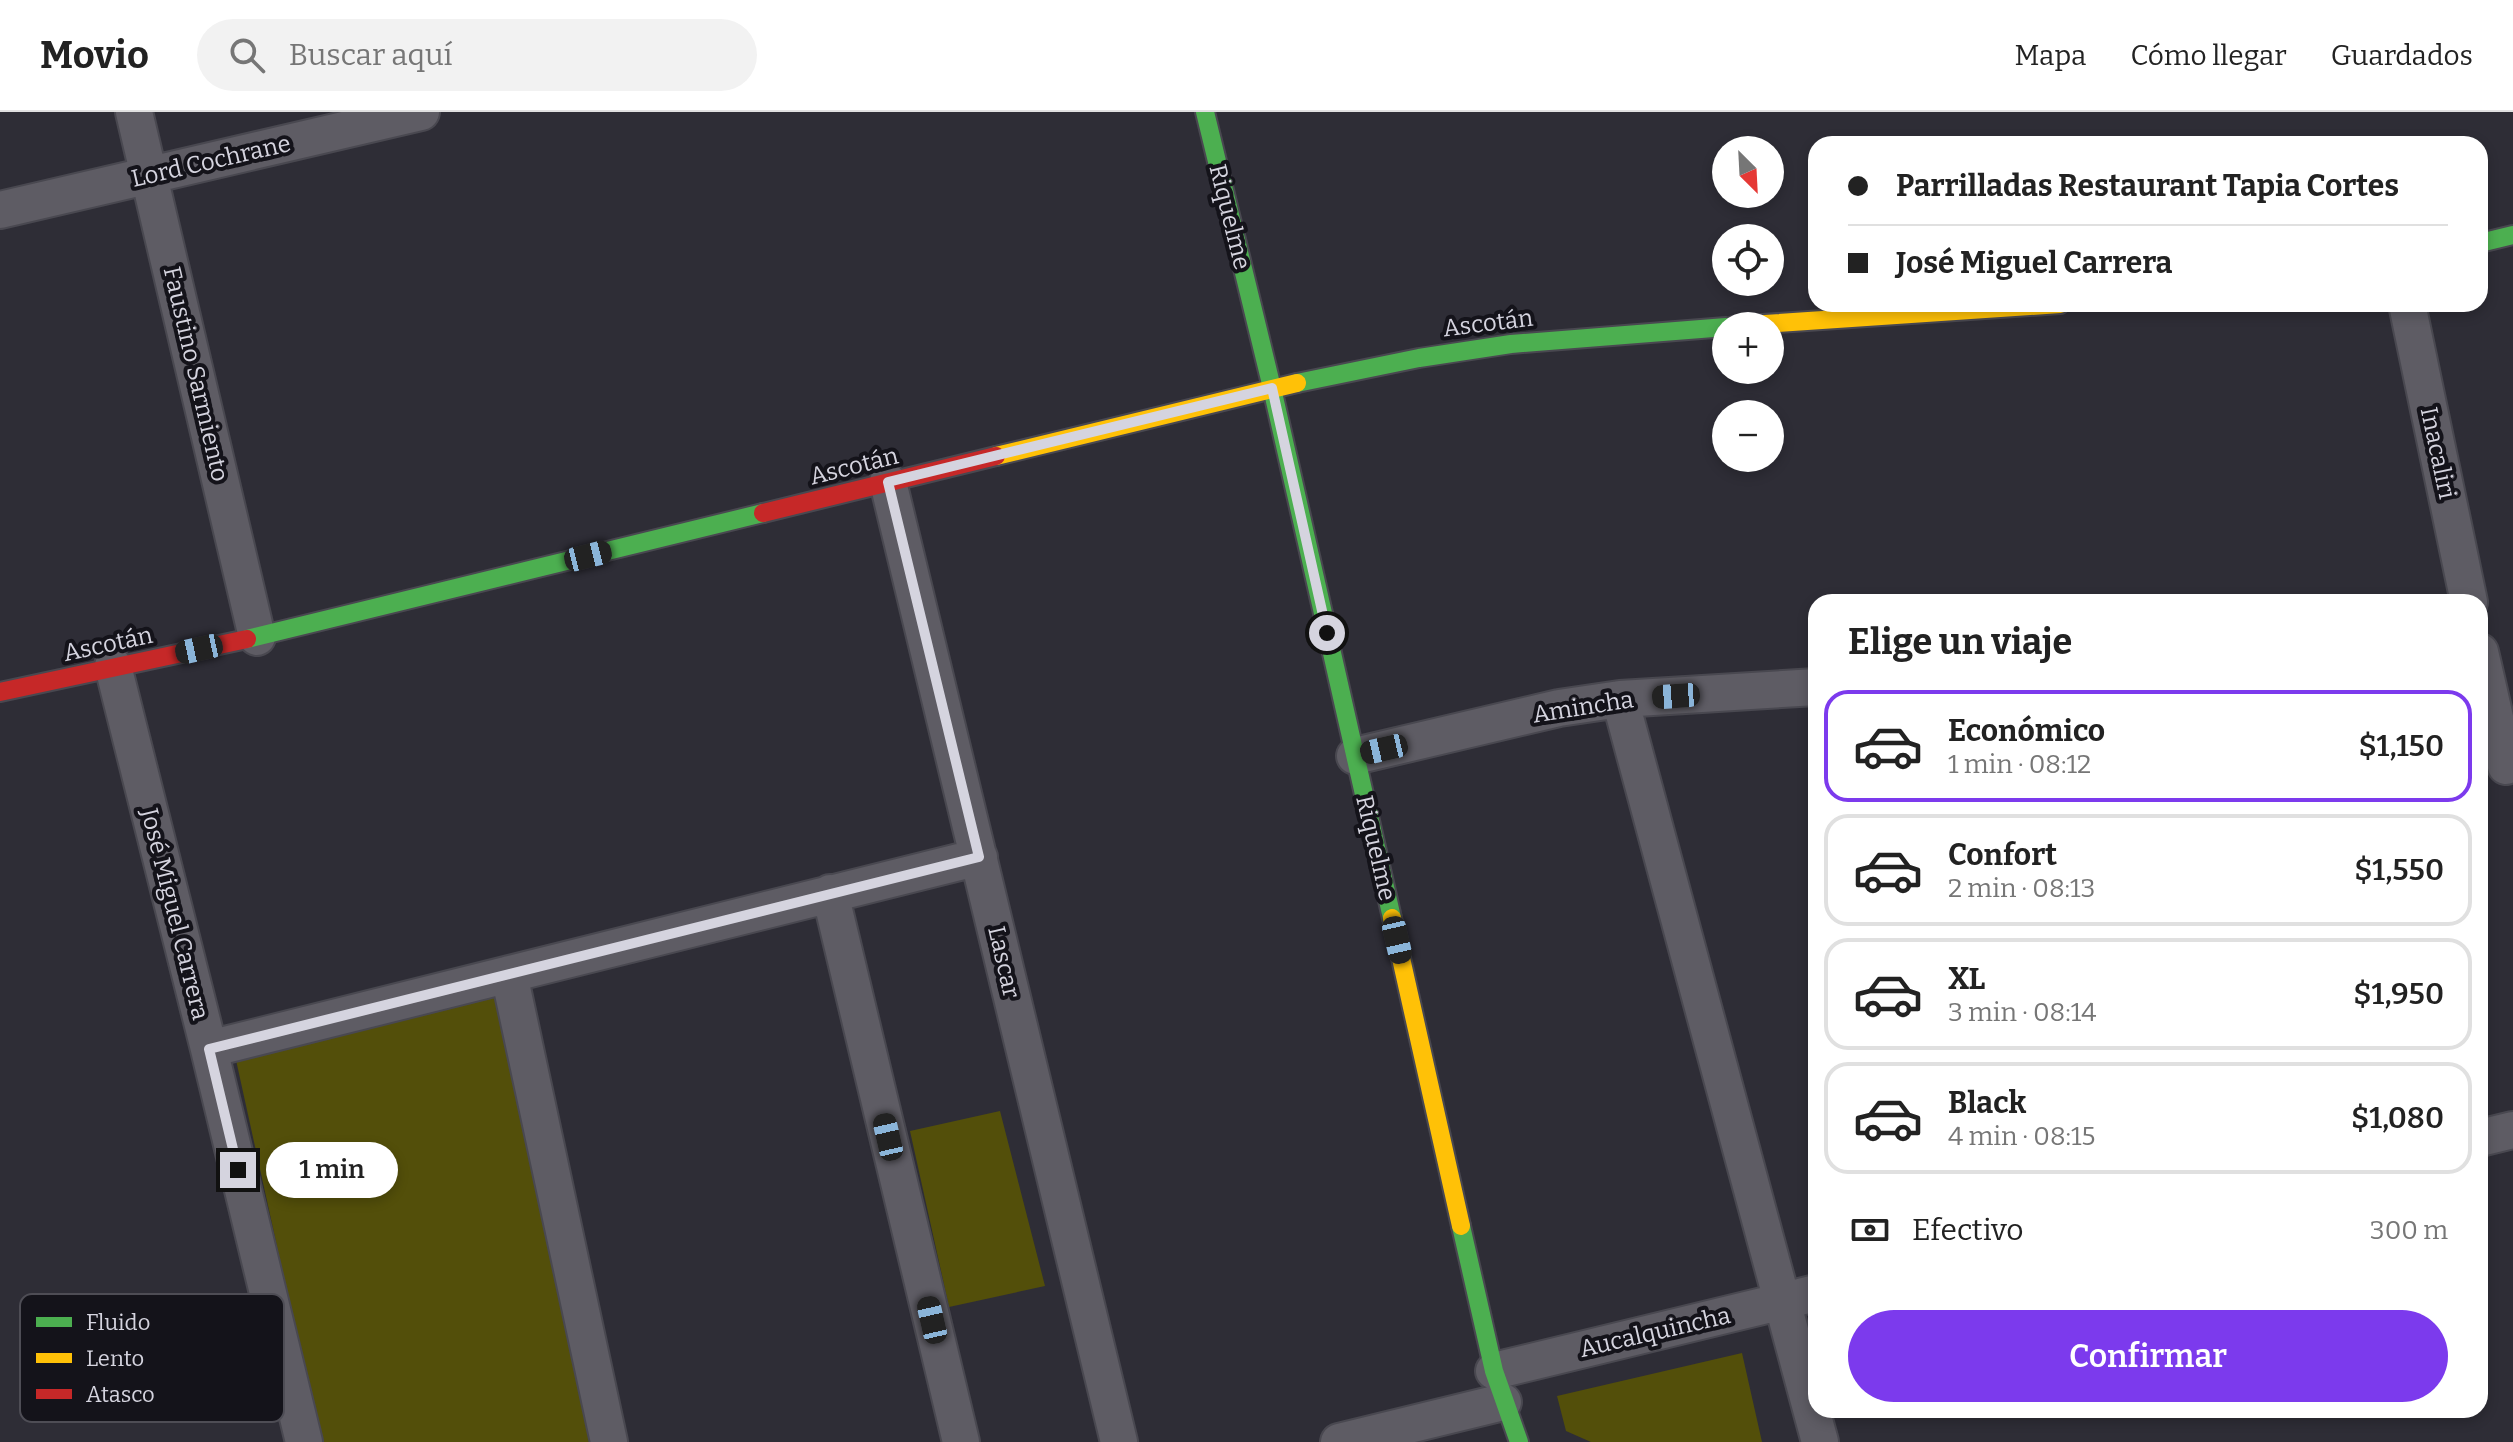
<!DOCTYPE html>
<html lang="es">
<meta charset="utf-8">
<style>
body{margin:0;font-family:Bitter,serif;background:#f2f2f2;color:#222;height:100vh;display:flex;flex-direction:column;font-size:30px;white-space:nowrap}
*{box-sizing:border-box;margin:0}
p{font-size:26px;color:#767676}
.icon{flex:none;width:44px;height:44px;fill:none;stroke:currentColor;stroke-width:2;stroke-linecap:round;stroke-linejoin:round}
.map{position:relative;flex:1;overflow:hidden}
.details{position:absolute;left:1808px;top:482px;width:680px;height:824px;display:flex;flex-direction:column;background:#fff;border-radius:24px;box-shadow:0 4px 12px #0003}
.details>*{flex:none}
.guide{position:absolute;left:1808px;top:24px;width:680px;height:176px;border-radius:24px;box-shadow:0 4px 12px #0003;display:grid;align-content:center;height:176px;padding:0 40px;background:#fff}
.needle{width:52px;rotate:156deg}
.tools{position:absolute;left:1712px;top:24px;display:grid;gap:16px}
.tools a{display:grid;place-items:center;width:72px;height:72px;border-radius:50%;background:#fff;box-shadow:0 4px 12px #0003;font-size:40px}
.end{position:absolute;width:36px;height:36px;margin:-18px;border:10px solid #d5d4df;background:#111;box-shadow:0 0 0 4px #111}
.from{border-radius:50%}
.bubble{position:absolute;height:56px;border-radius:28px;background:#fff;box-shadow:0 4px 12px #0003;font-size:26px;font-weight:600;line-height:56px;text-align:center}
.car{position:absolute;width:24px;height:48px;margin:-24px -12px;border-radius:10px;box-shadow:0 0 6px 2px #0007;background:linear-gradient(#222 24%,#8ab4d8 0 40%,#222 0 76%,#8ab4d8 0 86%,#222 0)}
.guide b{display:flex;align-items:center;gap:28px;height:76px;font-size:30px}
.guide b+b{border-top:2px solid #e0e0e0}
.guide i{width:20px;height:20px;background:#222}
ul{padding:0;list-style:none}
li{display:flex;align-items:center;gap:24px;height:112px;margin:0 16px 12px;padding:0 24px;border:4px solid #e0e0e0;border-radius:24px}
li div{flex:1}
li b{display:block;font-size:30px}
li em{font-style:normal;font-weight:600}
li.current{border-color:#7c3aed}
li>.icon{width:72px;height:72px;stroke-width:1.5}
h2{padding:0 40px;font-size:36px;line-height:96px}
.pay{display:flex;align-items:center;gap:20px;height:88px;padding:0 40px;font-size:30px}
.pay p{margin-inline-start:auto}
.button{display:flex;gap:16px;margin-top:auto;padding:16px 40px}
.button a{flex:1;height:92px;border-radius:48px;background:#7c3aed;color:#fff;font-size:32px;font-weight:600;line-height:92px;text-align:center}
header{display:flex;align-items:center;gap:48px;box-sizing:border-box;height:112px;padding:0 40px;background:#fff;border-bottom:2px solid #e0e0e0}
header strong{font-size:38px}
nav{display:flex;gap:44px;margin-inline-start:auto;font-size:28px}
.search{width:560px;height:72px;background:#f2f2f2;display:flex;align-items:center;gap:20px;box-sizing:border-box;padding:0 28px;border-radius:44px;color:#767676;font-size:30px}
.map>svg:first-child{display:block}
.green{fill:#534f0a}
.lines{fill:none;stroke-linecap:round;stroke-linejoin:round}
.street-casing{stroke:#494850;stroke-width:40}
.fast-casing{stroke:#494850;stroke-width:22}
.slow-casing{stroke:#494850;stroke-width:22}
.jam-casing{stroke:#494850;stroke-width:22}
.street{stroke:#5e5c64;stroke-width:36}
.fast{stroke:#4caf50;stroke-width:18}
.slow{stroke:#ffc107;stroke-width:18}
.jam{stroke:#c62828;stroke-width:18}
.route{stroke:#d5d4df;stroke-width:10}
.labels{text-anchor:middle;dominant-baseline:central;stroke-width:8;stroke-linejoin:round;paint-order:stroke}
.street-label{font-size:24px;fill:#d5d4df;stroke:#14131a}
.key{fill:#14131a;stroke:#4e4d55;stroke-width:2}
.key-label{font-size:22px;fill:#d5d4df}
</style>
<header>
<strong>Movio</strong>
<div class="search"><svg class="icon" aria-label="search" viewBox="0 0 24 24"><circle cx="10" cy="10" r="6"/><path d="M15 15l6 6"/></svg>Buscar aquí</div>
<nav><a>Mapa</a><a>Cómo llegar</a><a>Guardados</a></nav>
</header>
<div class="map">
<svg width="2513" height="1330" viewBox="0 0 2513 1330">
<rect width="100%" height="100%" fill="#2e2d36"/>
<path class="green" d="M503 882 589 1330H320L236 948Z
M1000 999 1045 1174 949 1195 910 1019Z
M1742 1241 1762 1330H1591L1566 1319 1557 1284Z"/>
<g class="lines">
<defs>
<path id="street" d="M134 0 257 525
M0 98 421 0
M2407 192 2469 490
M888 370 1119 1330
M2480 540 2506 654
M113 554 209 937 304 1330
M1620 587 1820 1330
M1355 644 1559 596 1620 587 1816 575
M830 781 961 1330
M509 862 609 1330
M209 937 979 745
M2480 1026 2513 1018
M1494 1259 1816 1181
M1339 1330 1503 1290"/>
<path id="fast" d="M1205 0 1272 276 1392 806
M2480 131 2513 123
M1297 271 1419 246 1511 232 1726 215
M247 527 763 401
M1461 1114 1494 1259 1519 1330"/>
<path id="slow" d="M1734 214 2060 192
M996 344 1297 271
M1392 806 1461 1114"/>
<path id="jam" d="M763 401 996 344
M0 580 247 527"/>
</defs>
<use href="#street" class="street-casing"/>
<use href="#fast" class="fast-casing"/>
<use href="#slow" class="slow-casing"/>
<use href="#jam" class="jam-casing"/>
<use href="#street" class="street"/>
<use href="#fast" class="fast"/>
<use href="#slow" class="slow"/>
<use href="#jam" class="jam"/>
</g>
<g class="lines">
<path class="route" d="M238 1058 209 937 979 745 888 370 1272 276 1327 521"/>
</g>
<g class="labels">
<g class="street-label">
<text transform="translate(211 49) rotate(-13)">Lord Cochrane</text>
<text transform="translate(1230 105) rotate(76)">Riquelme</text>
<text transform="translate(1488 211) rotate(-7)">Ascotán</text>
<text transform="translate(196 262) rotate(77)">Faustino Sarmiento</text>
<text transform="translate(2438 341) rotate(78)">Inacaliri</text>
<text transform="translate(854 354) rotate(-14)">Ascotán</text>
<text transform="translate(108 532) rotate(-12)">Ascotán</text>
<text transform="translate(1583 595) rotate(-9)">Amincha</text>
<text transform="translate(1376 736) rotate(77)">Riquelme</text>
<text transform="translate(175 802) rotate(76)">José Miguel Carrera</text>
<text transform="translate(1004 850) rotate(77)">Lascar</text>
<text transform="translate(1655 1220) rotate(-13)">Aucalquincha</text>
</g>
</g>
<rect x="20" y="1182" width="264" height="128" rx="12" class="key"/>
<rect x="36" y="1205" width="36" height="10" fill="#4caf50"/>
<rect x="36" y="1241" width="36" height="10" fill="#ffc107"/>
<rect x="36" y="1277" width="36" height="10" fill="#c62828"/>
<g class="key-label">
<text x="86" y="1218">Fluido</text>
<text x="86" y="1254">Lento</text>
<text x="86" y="1290">Atasco</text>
</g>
</svg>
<div class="tools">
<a><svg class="needle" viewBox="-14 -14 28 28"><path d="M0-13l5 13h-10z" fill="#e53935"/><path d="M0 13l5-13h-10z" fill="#767676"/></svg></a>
<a><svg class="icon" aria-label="locate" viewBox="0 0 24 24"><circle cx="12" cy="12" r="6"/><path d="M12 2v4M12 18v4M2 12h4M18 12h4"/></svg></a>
<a>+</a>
<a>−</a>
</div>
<i class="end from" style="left:1327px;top:521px"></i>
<i class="end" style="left:238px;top:1058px"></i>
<div class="bubble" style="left:266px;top:1030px;width:132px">1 min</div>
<i class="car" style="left:588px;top:444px;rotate:76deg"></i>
<i class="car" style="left:199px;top:537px;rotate:258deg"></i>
<i class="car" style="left:1676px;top:584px;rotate:266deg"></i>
<i class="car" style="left:1384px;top:637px;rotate:257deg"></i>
<i class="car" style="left:1397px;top:828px;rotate:167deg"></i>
<i class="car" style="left:888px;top:1025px;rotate:347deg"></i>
<i class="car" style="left:932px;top:1208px;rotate:347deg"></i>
<div class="guide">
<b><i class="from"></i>Parrilladas Restaurant Tapia Cortes</b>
<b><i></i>José Miguel Carrera</b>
</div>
<section class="details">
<h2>Elige un viaje</h2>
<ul>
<li class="current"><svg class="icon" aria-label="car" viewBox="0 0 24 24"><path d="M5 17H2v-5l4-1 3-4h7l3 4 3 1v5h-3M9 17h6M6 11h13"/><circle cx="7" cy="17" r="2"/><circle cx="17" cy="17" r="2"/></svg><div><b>Económico</b><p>1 min · 08:12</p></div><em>$1,150</em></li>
<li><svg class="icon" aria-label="car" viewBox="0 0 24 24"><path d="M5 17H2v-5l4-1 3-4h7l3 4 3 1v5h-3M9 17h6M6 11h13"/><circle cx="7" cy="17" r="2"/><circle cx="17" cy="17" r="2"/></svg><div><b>Confort</b><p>2 min · 08:13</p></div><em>$1,550</em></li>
<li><svg class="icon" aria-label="car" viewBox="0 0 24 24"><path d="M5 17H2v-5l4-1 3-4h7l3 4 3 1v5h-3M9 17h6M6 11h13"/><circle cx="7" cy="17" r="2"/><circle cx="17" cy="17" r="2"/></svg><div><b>XL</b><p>3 min · 08:14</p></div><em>$1,950</em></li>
<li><svg class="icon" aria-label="car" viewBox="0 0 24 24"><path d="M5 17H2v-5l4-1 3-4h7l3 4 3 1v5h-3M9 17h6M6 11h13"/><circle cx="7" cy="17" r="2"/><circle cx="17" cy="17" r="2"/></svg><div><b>Black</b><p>4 min · 08:15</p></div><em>$1,080</em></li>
</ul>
<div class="pay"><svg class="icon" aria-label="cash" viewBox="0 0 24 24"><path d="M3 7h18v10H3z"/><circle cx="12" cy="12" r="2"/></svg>Efectivo<p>300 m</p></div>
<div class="button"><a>Confirmar</a></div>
</section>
</div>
